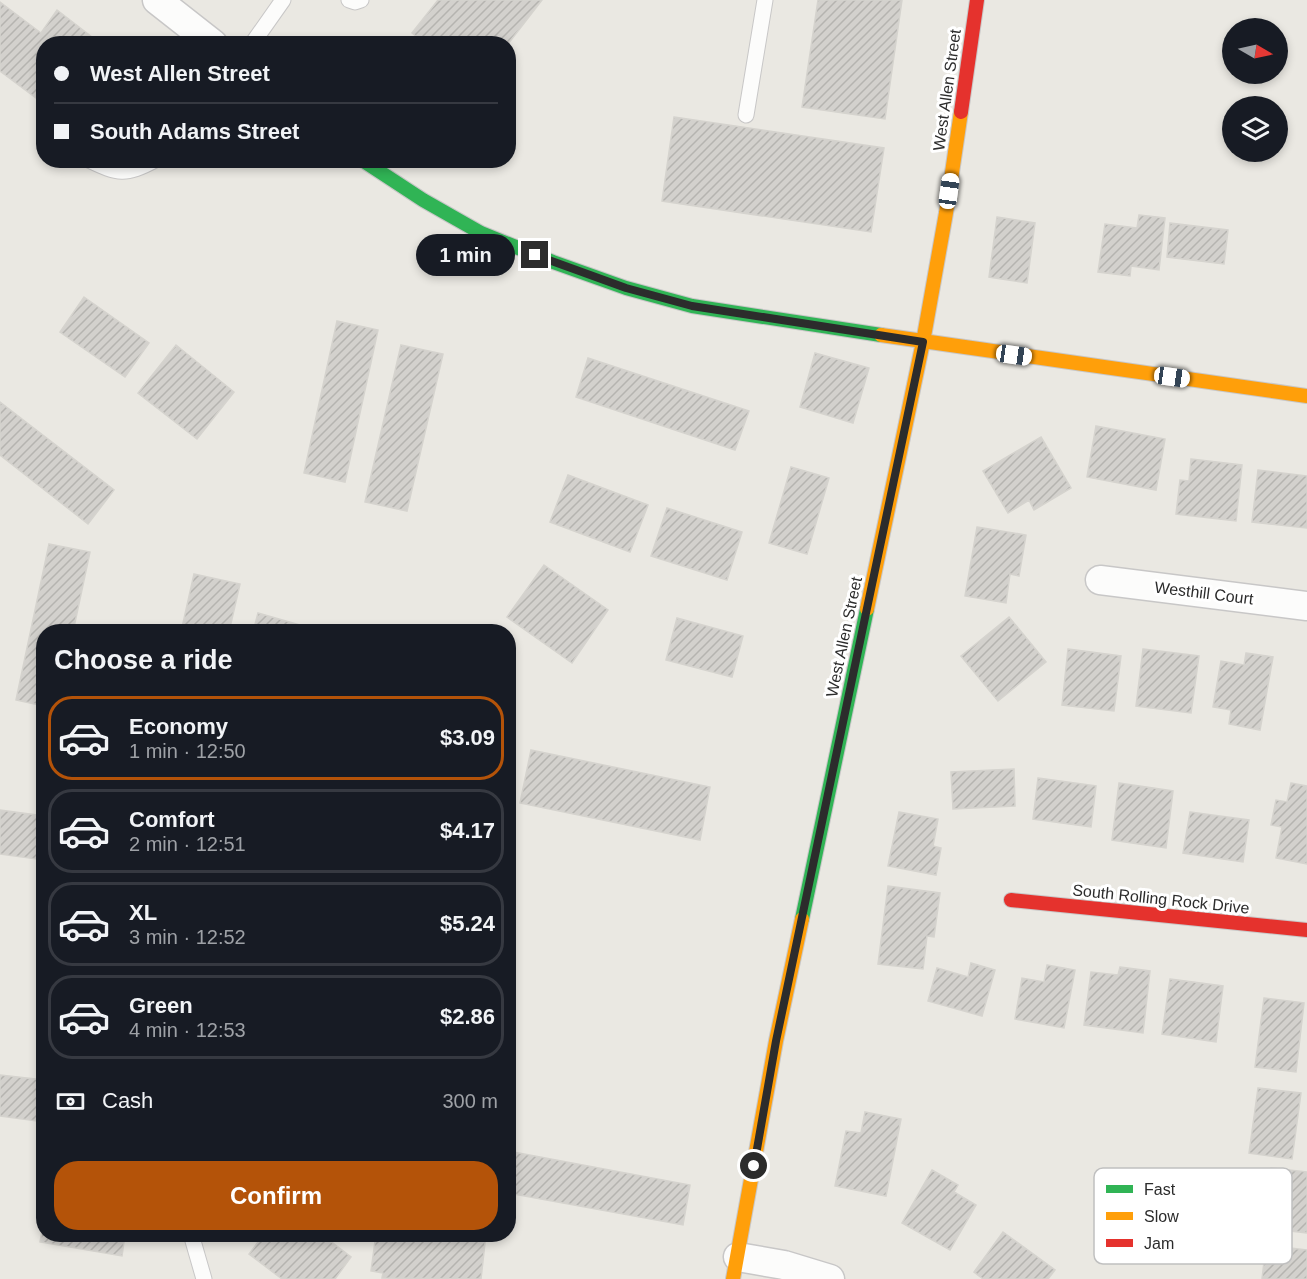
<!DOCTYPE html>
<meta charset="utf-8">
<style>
body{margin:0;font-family:Helvetica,sans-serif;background:#242831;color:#f1f3f6;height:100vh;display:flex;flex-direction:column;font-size:22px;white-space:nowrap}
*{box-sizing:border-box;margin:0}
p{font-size:20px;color:#9ea1a6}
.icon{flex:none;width:33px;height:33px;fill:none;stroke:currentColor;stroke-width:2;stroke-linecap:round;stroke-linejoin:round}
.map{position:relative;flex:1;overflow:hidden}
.side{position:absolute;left:36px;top:624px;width:480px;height:618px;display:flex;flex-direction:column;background:#171b24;border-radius:24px;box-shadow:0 3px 9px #0003}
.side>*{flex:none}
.banner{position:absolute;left:36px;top:36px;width:480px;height:132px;border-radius:24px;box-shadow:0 3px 9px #0003;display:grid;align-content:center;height:132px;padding:0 18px;background:#171b24}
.needle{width:39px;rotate:99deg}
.fabs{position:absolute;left:1222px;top:18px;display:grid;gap:12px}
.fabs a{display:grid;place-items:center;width:66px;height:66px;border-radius:50%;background:#171b24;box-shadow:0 3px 9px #0003;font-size:30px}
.end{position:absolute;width:27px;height:27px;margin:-14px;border:8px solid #2c2c2c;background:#fff;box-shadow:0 0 0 3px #fff}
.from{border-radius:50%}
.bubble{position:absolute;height:42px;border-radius:21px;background:#171b24;box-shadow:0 3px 9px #0003;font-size:20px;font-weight:700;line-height:42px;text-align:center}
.car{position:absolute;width:18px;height:36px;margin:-18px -9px;border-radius:8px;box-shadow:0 0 4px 2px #0007;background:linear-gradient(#fff 24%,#345 0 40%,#fff 0 76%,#345 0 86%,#fff 0)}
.banner b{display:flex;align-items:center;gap:21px;height:57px;font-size:22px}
.banner b+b{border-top:2px solid #363941}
.banner i{width:15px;height:15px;background:#f1f3f6}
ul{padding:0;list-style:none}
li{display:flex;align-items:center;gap:18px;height:84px;margin:0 12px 9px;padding:0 6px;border:3px solid #363941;border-radius:24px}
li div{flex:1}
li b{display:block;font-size:22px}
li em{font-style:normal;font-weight:700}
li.current{border-color:#b45309}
li>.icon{width:54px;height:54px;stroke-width:1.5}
h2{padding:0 18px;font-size:27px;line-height:72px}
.pay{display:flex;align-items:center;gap:15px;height:66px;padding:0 18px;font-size:22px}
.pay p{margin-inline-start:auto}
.button{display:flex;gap:12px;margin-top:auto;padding:12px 18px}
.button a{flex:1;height:69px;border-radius:24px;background:#b45309;color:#fff;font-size:24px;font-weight:700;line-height:69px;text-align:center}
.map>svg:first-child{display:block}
.building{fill:url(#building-hatch);stroke:#d5d3ce;stroke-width:1.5}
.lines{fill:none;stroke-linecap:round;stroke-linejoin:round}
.lane-casing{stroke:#c8c7c7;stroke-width:17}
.street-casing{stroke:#c8c7c7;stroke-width:31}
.fast-casing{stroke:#c8c7c7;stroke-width:16}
.slow-casing{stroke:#c8c7c7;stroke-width:16}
.jam-casing{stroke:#c8c7c7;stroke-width:16}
.lane{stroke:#fcfcfb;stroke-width:15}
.street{stroke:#fcfcfb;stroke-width:28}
.fast{stroke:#30b455;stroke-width:14}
.slow{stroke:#ff9f0a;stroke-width:14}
.jam{stroke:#e5322d;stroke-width:14}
.route{stroke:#2c2c2c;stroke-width:8}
.labels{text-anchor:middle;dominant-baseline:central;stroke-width:6;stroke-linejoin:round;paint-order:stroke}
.street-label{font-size:16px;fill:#2c2c2c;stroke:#fff}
.key{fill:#fff;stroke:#c0c0c0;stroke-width:1.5}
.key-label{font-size:16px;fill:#2c2c2c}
</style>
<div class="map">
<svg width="1307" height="1279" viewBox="0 0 1307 1279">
<defs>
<pattern id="building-hatch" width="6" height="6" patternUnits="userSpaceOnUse" patternTransform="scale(1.5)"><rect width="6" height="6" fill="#d3d1cd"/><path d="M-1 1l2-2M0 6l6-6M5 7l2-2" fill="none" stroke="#b5b4b0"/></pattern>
</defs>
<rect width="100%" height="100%" fill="#eae8e2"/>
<path class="building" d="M438 0H542L508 44H425L412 33Z
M818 0H902L885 119 802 107Z
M0 2 41 33 57 10 101 44H44V104L0 71Z
M674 117 884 148 871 232 662 201Z
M1139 215 1165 218 1159 270 1131 266 1130 276 1098 272 1105 224 1137 228Z
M997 217 1035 223 1027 283 989 277Z
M1170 223 1228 230 1224 264 1167 257Z
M84 297 149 343 125 377 60 332Z
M337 321 378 330 345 482 304 473Z
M176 345 234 392 197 439 138 393Z
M401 345 443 354 407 511 365 502Z
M815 353 869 368 853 423 800 407Z
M588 358 749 411 735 450 576 397Z
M0 402 114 490 88 524 0 455Z
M1096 426 1165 439 1156 490 1087 477Z
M1041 437 1071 488 1034 510 1029 500 1008 513 983 471Z
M1191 459 1242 465 1236 521 1176 514 1180 480 1189 481Z
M791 467 829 478 807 554 769 543Z
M1258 470 1307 476V528L1252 522Z
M568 475 648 505 630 552 550 522Z
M667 508 742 532 727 580 651 556Z
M977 527 1026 535 1019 576 1010 574 1006 603 965 596Z
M49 544 90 552 73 632H44V706L16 700Z
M544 565 608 610 572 663 507 617Z
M194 574 240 584 229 632H181Z
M258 613 300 625 298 632H253Z
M1009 617 1046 662 998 701 961 656Z
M677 618 743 636 732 677 666 660Z
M1068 649 1121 656 1114 711 1062 705Z
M1143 649 1199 656 1191 713 1136 706Z
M1246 653 1273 657 1260 730 1229 724 1231 710 1213 707 1221 661 1244 665Z
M531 750 710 787 700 840 520 803Z
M1014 769 1015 806 953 809 951 772Z
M1038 778 1096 786 1091 827 1033 819Z
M1119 783 1173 791 1166 848 1112 840Z
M1291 783 1307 786V864L1276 858 1282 827 1271 825 1276 800 1287 802Z
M0 810 44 816V860L0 854Z
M899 812 938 819 933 846 941 848 936 875 888 866Z
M1190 812 1249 820 1243 862 1183 853Z
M888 886 940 893 934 937 927 936 923 969 878 964Z
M971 963 995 970 982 1016 928 1001 937 968 968 977Z
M1047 965 1075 970 1064 1028 1015 1019 1022 978 1044 982Z
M1120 967 1150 971 1143 1033 1084 1025 1091 972 1118 975Z
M1170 979 1223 986 1216 1042 1162 1034Z
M1264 998 1304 1003 1296 1072 1255 1067Z
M0 1075 44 1080V1122L0 1116Z
M1258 1088 1301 1093 1292 1159 1249 1153Z
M865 1112 901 1119 886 1196 835 1186 846 1131 861 1133Z
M508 1151 690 1185 683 1225 508 1193Z
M1271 1168 1307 1172V1233L1264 1228Z
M932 1170 958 1185 954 1192 976 1205 950 1250 902 1223Z
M44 1220V1234H125L122 1256 40 1242Z
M1003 1232 1055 1270 1048 1279H983L974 1272Z
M264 1234H321L351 1257 335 1279H282L249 1254Z
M376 1234H486L481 1279 382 1278 383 1273 371 1271Z
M1266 1245 1307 1250V1279H1262Z"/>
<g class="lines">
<defs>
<path id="lane" d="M349 0 355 2 361 0
M252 44 283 0
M746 115 765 0
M89 160C118 174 126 176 155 160
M191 1234 204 1279"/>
<path id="street" d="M157 0 213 44
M1100 580 1307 606
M738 1257 784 1265 830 1279"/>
<path id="fast" d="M362 160 423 200 481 233 553 262 626 288 692 306 881 335
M802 919 867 609"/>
<path id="slow" d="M881 335 1307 396
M867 609 923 342 946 213 961 112
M733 1279 776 1041 802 919"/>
<path id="jam" d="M961 112 977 0
M1011 900 1307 930"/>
</defs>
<use href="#lane" class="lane-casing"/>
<use href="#street" class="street-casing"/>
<use href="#fast" class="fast-casing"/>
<use href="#slow" class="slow-casing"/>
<use href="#jam" class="jam-casing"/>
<use href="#lane" class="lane"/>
<use href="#street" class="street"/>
<use href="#fast" class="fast"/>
<use href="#slow" class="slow"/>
<use href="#jam" class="jam"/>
</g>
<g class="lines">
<path class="route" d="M535 255 626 288 692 306 923 342 776 1041 754 1166"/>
</g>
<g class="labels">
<g class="street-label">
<text transform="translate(947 90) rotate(-82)">West Allen Street</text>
<text transform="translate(1204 593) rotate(7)">Westhill Court</text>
<text transform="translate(844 637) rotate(-78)">West Allen Street</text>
<text transform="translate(1161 899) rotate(6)">South Rolling Rock Drive</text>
</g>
</g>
<rect x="1094" y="1168" width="198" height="96" rx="9" class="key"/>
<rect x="1106" y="1185" width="27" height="8" fill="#30b455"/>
<rect x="1106" y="1212" width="27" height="8" fill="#ff9f0a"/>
<rect x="1106" y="1239" width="27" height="8" fill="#e5322d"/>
<g class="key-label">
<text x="1144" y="1195">Fast</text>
<text x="1144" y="1222">Slow</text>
<text x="1144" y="1249">Jam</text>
</g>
</svg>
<div class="fabs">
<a><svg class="needle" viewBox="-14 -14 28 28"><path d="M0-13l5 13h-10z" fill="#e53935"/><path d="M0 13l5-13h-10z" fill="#9ea1a6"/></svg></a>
<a><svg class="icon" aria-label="layers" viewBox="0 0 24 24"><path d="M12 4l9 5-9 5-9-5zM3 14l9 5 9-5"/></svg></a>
</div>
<i class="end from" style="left:754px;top:1166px"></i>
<i class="end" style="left:535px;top:255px"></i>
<div class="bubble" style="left:416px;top:234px;width:99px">1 min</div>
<i class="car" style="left:949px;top:191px;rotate:8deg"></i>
<i class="car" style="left:1014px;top:355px;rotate:98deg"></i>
<i class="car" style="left:1172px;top:377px;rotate:98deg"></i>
<div class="banner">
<b><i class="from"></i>West Allen Street</b>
<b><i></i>South Adams Street</b>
</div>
<section class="side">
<h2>Choose a ride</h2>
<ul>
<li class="current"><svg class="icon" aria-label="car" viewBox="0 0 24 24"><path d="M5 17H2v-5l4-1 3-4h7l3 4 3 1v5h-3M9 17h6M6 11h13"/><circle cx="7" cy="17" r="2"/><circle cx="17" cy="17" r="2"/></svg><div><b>Economy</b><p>1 min · 12:50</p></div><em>$3.09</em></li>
<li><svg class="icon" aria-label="car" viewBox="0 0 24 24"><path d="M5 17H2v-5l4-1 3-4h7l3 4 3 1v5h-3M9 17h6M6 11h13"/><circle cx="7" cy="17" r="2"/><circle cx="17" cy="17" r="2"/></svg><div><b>Comfort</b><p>2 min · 12:51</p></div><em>$4.17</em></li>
<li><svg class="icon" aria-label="car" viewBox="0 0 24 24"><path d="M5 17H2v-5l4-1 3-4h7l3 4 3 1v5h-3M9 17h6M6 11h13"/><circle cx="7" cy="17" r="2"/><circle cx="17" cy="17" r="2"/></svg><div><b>XL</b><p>3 min · 12:52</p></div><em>$5.24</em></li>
<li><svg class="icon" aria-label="car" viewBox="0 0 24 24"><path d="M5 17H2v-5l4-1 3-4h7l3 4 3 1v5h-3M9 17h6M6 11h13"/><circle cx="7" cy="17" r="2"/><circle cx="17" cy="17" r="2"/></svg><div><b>Green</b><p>4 min · 12:53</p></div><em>$2.86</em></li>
</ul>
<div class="pay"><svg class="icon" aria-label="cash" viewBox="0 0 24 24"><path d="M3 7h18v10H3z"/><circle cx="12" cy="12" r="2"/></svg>Cash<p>300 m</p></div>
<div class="button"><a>Confirm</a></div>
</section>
</div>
